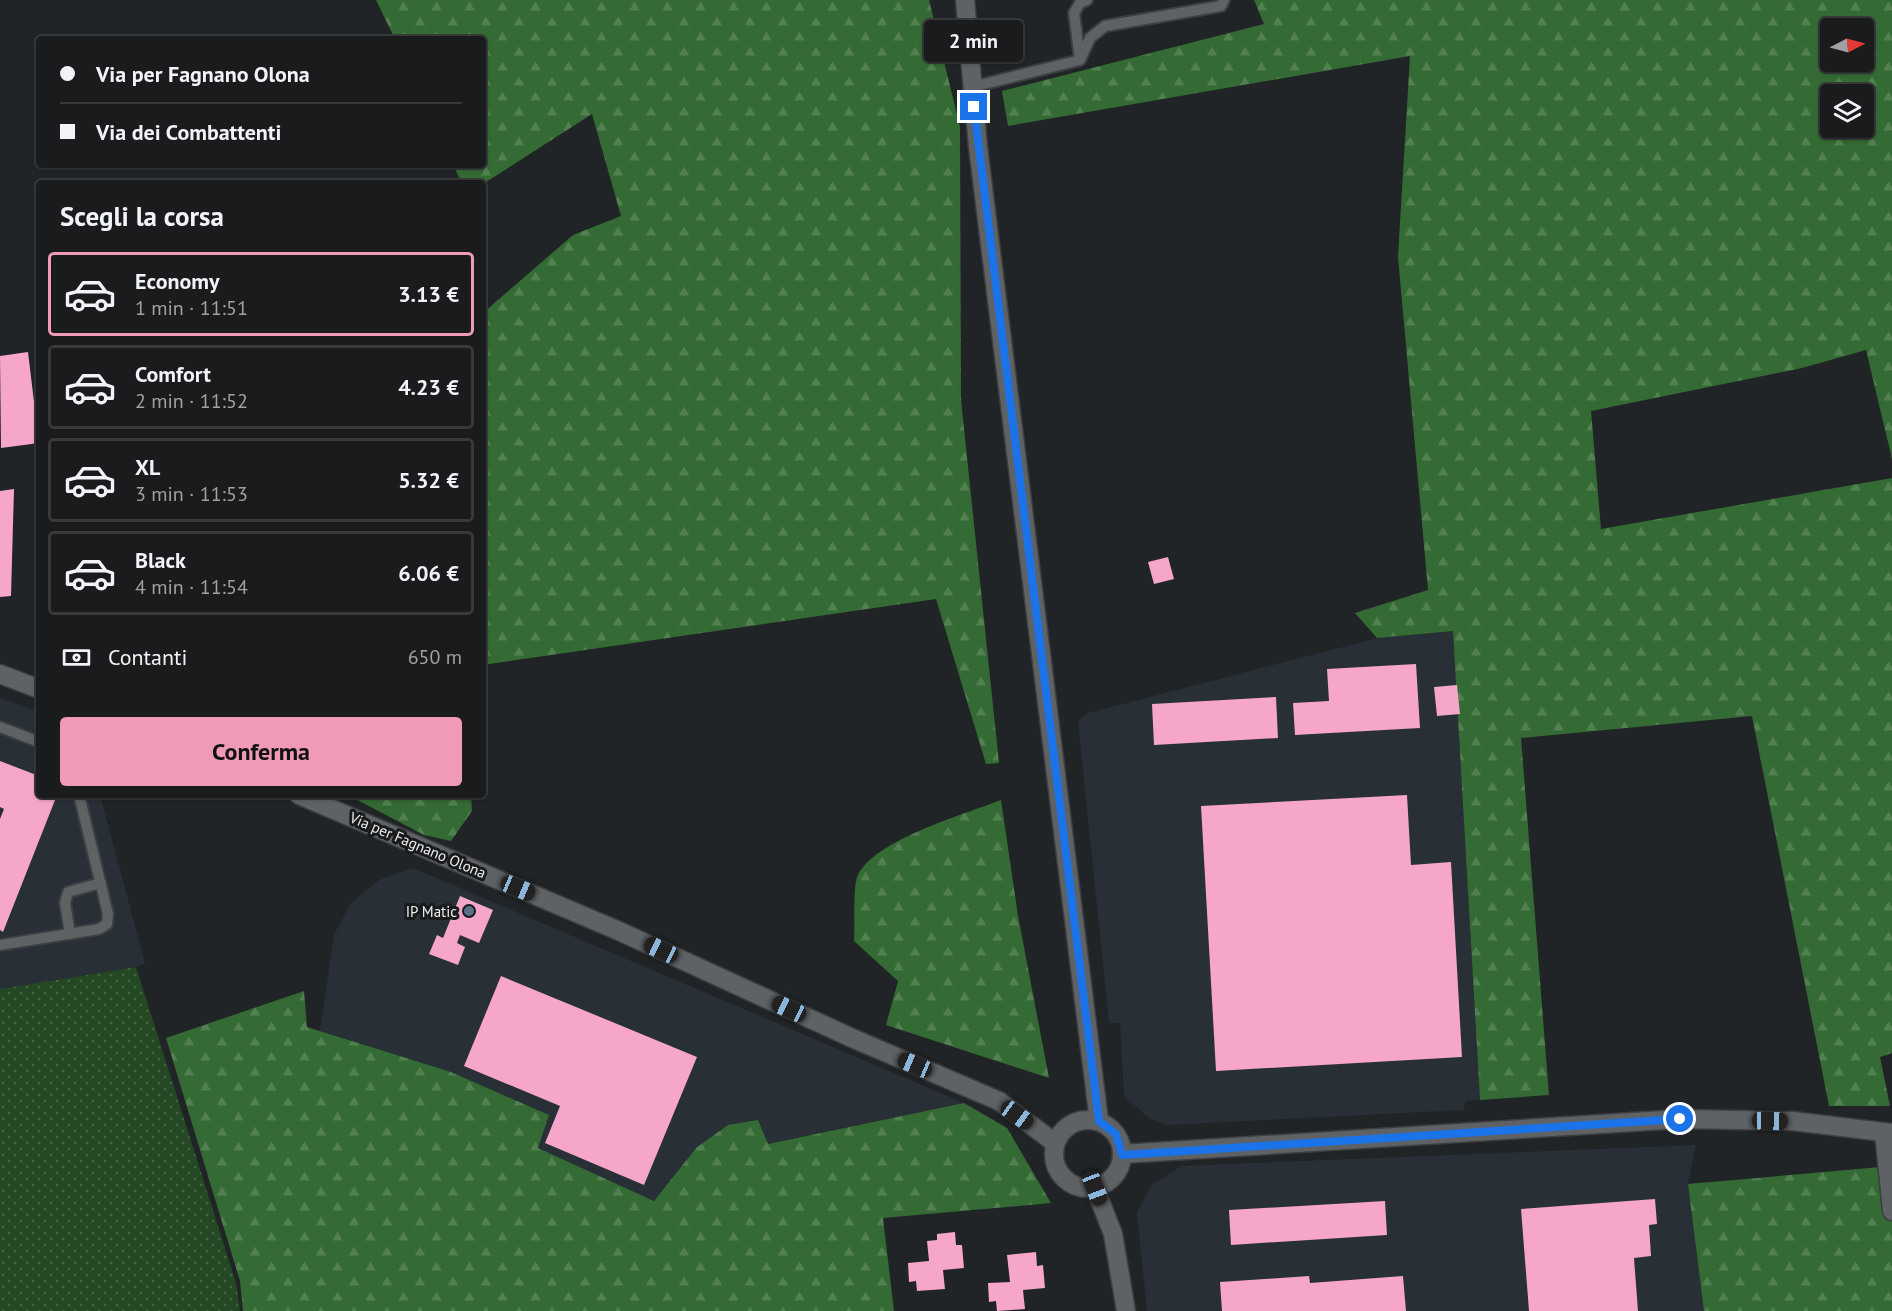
<!DOCTYPE html>
<html lang="it">
<meta charset="utf-8">
<style>
body{margin:0;font-family:"PT Sans",sans-serif;background:#262829;color:#f1f3f6;height:100vh;display:flex;flex-direction:column;font-size:22px;white-space:nowrap}
*{box-sizing:border-box;margin:0}
p{font-size:20px;color:#9fa1a3}
.icon{flex:none;width:33px;height:33px;fill:none;stroke:currentColor;stroke-width:2;stroke-linecap:round;stroke-linejoin:round}
.map{position:relative;flex:1;overflow:hidden}
.drawer{position:absolute;left:36px;top:180px;width:450px;height:618px;display:flex;flex-direction:column;background:#191b1c;border-radius:6px;box-shadow:0 2px 4px #0004,0 0 0 2px #37393b}
.drawer>*{flex:none}
.top-card{position:absolute;left:36px;top:36px;width:450px;height:132px;border-radius:6px;box-shadow:0 2px 4px #0004,0 0 0 2px #37393b;display:grid;align-content:center;height:132px;padding:0 24px;background:#191b1c}
.needle{width:39px;rotate:84deg}
.controls{position:absolute;left:1820px;top:18px;display:grid;gap:12px}
.controls a{display:grid;place-items:center;width:54px;height:54px;border-radius:6px;background:#191b1c;box-shadow:0 2px 4px #0004,0 0 0 2px #37393b;font-size:30px}
.end{position:absolute;width:27px;height:27px;margin:-14px;border:8px solid #1a73e8;background:#fff;box-shadow:0 0 0 3px #fff}
.from{border-radius:50%}
.bubble{position:absolute;height:42px;border-radius:6px;background:#191b1c;box-shadow:0 2px 4px #0004,0 0 0 2px #37393b;font-size:20px;font-weight:800;line-height:42px;text-align:center}
.car{position:absolute;width:18px;height:36px;margin:-18px -9px;border-radius:8px;box-shadow:0 0 4px 2px #0007;background:linear-gradient(#222 24%,#8ab4d8 0 40%,#222 0 76%,#8ab4d8 0 86%,#222 0)}
.top-card b{display:flex;align-items:center;gap:21px;height:57px;font-size:22px}
.top-card b+b{border-top:2px solid #37393b}
.top-card i{width:15px;height:15px;background:#f1f3f6}
ul{padding:0;list-style:none}
li{display:flex;align-items:center;gap:18px;height:84px;margin:0 12px 9px;padding:0 12px;border:3px solid #37393b;border-radius:6px}
li div{flex:1}
li b{display:block;font-size:22px}
li em{font-style:normal;font-weight:800}
li.active{border-color:#f09ab7}
li>.icon{width:54px;height:54px;stroke-width:1.5}
h2{padding:0 24px;font-size:27px;line-height:72px}
.pay{display:flex;align-items:center;gap:15px;height:66px;padding:0 24px;font-size:22px}
.pay p{margin-inline-start:auto}
.cta{display:flex;gap:12px;margin-top:auto;padding:12px 24px}
.cta a{flex:1;height:69px;border-radius:6px;background:#f09ab7;color:#111;font-size:24px;font-weight:800;line-height:69px;text-align:center}
.map>svg:first-child{display:block}
.built{fill:#282f36}
.grass{fill:url(#grass-dots)}
.forest{fill:url(#forest-firs);fill-rule:evenodd}
.building{fill:#f5a6ca}
.lines{fill:none;stroke-linecap:round;stroke-linejoin:round}
.lane-casing{stroke:#3c3e40;stroke-width:14}
.street-casing{stroke:#3c3e40;stroke-width:21}
.secondary-casing{stroke:#3c3e40;stroke-width:21}
.lane{stroke:#5f6265;stroke-width:10}
.street{stroke:#5f6265;stroke-width:18}
.secondary{stroke:#5f6265;stroke-width:18}
.route{stroke:#1a73e8;stroke-width:8}
.service-dot{fill:#5c6f8a;stroke:#181a1c;stroke-width:2}
.labels{text-anchor:middle;dominant-baseline:central;stroke-width:6;stroke-linejoin:round;paint-order:stroke}
.street-label{font-size:15px;fill:#edeef0;stroke:#181a1c}
.poi-label{font-size:15px;fill:#edeef0;stroke:#181a1c;text-anchor:end}
</style>
<div class="map">
<svg width="1892" height="1311" viewBox="0 0 1892 1311">
<defs>
<pattern id="grass-dots" width="8" height="8" patternUnits="userSpaceOnUse" patternTransform="scale(1.5)"><rect width="8" height="8" fill="#244823"/><path d="M2 2h.1M6 6h.1" fill="none" stroke="#446343" stroke-width="1.8" stroke-linecap="round"/></pattern>
<pattern id="forest-firs" width="22" height="20" patternUnits="userSpaceOnUse" patternTransform="scale(1.5)"><rect width="22" height="20" fill="#346a33"/><path d="M5 1l3.5 6h-7zM16 11l3.5 6h-7z" fill="#528051"/></pattern>
</defs>
<rect width="100%" height="100%" fill="#212426"/>
<path class="built" d="M1453 630 1480 1100 1466 1101 1463 1110 1168 1125 1149 1118 1124 1096 1120 1023H1109L1078 721 1088 713 1377 638Z
M0 698 39 712V795H100L145 963 136 967 0 989Z
M413 868 964 1103 767 1144 696 1148 654 1201 538 1148 548 1115 451 1072 320 1031 334 935 351 903 381 879Z
M1696 1145 1688 1184 1704 1311H1147L1137 1212 1152 1185 1181 1166Z"/>
<path class="grass" d="M136 967 236 1283 240 1311H0V989Z"/>
<path class="forest" d="M376 0H929L960 127 961 400 999 763 986 764 936 599 483 665V313L573 235 621 216 592 114 483 184 462 183 453 165H483V39H395Z
M1254 0H1892V459L1866 350 1802 368 1591 411 1601 529 1892 478V1053L1880 1057 1890 1106H1829L1752 716 1521 738 1549 1095 1480 1100 1453 631 1377 638 1355 613 1428 590 1398 257 1410 56 1008 126 1002 91 1264 24ZM1830 28H1863V62H1830ZM1830 94H1863V128H1830Z
M348 795H471L472 811 451 841 424 835Z
M1001 800 1018 916 1049 1078 886 1025 898 981 854 941C855 922 853 899 856 881 865 842 966 814 1001 800Z
M304 991 307 1027 451 1072 549 1115 538 1148 654 1201 696 1148 728 1125 758 1120 768 1144 964 1103 1007 1128 1051 1203 883 1218 894 1311H243L240 1281 166 1038Z
M1892 1166V1311H1704L1688 1184Z"/>
<path class="building" d="M28 352 39 443 1 448 0 356Z
M14 489 11 596 0 597V491Z
M1168 557 1174 579 1154 584 1148 562Z
M1416 664 1420 728 1295 735 1293 703 1329 701 1327 669Z
M1457 685 1460 714 1437 716 1434 687Z
M1276 697 1278 738 1154 745 1152 704Z
M0 761 39 776V795H57L3 932 0 930V819L4 809 0 807Z
M1407 795 1411 865 1451 862 1462 1057 1216 1071 1201 806Z
M460 896 493 910 479 943 460 935 457 943 465 947 458 965 429 954 437 935 443 938Z
M501 976 697 1057 644 1185 545 1143 560 1106 464 1066Z
M1655 1199 1657 1224 1649 1225 1651 1256 1634 1258 1638 1311H1529L1521 1209Z
M1385 1201 1387 1235 1231 1245 1229 1210Z
M955 1232 956 1245H962L964 1268 943 1270 945 1289 917 1291 916 1281 909 1282 908 1263 929 1261 927 1241 937 1240V1234Z
M1036 1252 1037 1266 1043 1265 1045 1288 1023 1290 1025 1309 997 1311 996 1301 989 1302 988 1283 1010 1282 1007 1255Z
M1309 1276 1310 1283 1403 1276 1406 1311H1222L1220 1282Z"/>
<g class="lines">
<defs>
<path id="lane" d="M1080 60 1090 38 1105 26 1221 6 1224 0
M1080 60 1074 13 1080 3 1087 0
M972 87 1080 60
M0 727 39 742
M70 934 65 903 68 892 101 883
M0 945 99 929 107 924 108 914 79 795"/>
<path id="street" d="M1884 1132 1892 1211"/>
<path id="secondary" d="M965 0 978 147 1099 1121
M0 674 39 689
M299 795 619 931 852 1038 999 1101 1055 1143
M1054 1154a34 34 0 1 1 68 0a34 34 0 1 1-68 0Z
M1122 1154 1681 1119 1792 1121 1892 1133
M1095 1188 1113 1234 1126 1311"/>
</defs>
<use href="#lane" class="lane-casing"/>
<use href="#street" class="street-casing"/>
<use href="#secondary" class="secondary-casing"/>
<use href="#lane" class="lane"/>
<use href="#street" class="street"/>
<use href="#secondary" class="secondary"/>
</g>
<g class="lines">
<path class="route" d="M974 107 1099 1121 1116 1134 1122 1155 1680 1119"/>
</g>
<circle class="service-dot" cx="469" cy="911" r="6"/>
<g class="labels">
<g class="street-label">
<text transform="translate(418 845) rotate(23)">Via per Fagnano Olona</text>
</g>
<g class="poi-label">
<text x="457" y="911">IP Matic</text>
</g>
</g>
</svg>
<div class="controls">
<a><svg class="needle" viewBox="-14 -14 28 28"><path d="M0-13l5 13h-10z" fill="#e53935"/><path d="M0 13l5-13h-10z" fill="#9fa1a3"/></svg></a>
<a><svg class="icon" aria-label="layers" viewBox="0 0 24 24"><path d="M12 4l9 5-9 5-9-5zM3 14l9 5 9-5"/></svg></a>
</div>
<i class="end from" style="left:1680px;top:1119px"></i>
<i class="end" style="left:974px;top:107px"></i>
<div class="bubble" style="left:924px;top:20px;width:99px">2 min</div>
<i class="car" style="left:518px;top:888px;rotate:113deg"></i>
<i class="car" style="left:661px;top:950px;rotate:295deg"></i>
<i class="car" style="left:789px;top:1009px;rotate:295deg"></i>
<i class="car" style="left:915px;top:1065px;rotate:293deg"></i>
<i class="car" style="left:1017px;top:1115px;rotate:126deg"></i>
<i class="car" style="left:1770px;top:1121px;rotate:91deg"></i>
<i class="car" style="left:1095px;top:1188px;rotate:159deg"></i>
<div class="top-card">
<b><i class="from"></i>Via per Fagnano Olona</b>
<b><i></i>Via dei Combattenti</b>
</div>
<section class="drawer">
<h2>Scegli la corsa</h2>
<ul>
<li class="active"><svg class="icon" aria-label="car" viewBox="0 0 24 24"><path d="M5 17H2v-5l4-1 3-4h7l3 4 3 1v5h-3M9 17h6M6 11h13"/><circle cx="7" cy="17" r="2"/><circle cx="17" cy="17" r="2"/></svg><div><b>Economy</b><p>1 min · 11:51</p></div><em>3.13 €</em></li>
<li><svg class="icon" aria-label="car" viewBox="0 0 24 24"><path d="M5 17H2v-5l4-1 3-4h7l3 4 3 1v5h-3M9 17h6M6 11h13"/><circle cx="7" cy="17" r="2"/><circle cx="17" cy="17" r="2"/></svg><div><b>Comfort</b><p>2 min · 11:52</p></div><em>4.23 €</em></li>
<li><svg class="icon" aria-label="car" viewBox="0 0 24 24"><path d="M5 17H2v-5l4-1 3-4h7l3 4 3 1v5h-3M9 17h6M6 11h13"/><circle cx="7" cy="17" r="2"/><circle cx="17" cy="17" r="2"/></svg><div><b>XL</b><p>3 min · 11:53</p></div><em>5.32 €</em></li>
<li><svg class="icon" aria-label="car" viewBox="0 0 24 24"><path d="M5 17H2v-5l4-1 3-4h7l3 4 3 1v5h-3M9 17h6M6 11h13"/><circle cx="7" cy="17" r="2"/><circle cx="17" cy="17" r="2"/></svg><div><b>Black</b><p>4 min · 11:54</p></div><em>6.06 €</em></li>
</ul>
<div class="pay"><svg class="icon" aria-label="cash" viewBox="0 0 24 24"><path d="M3 7h18v10H3z"/><circle cx="12" cy="12" r="2"/></svg>Contanti<p>650 m</p></div>
<div class="cta"><a>Conferma</a></div>
</section>
</div>
